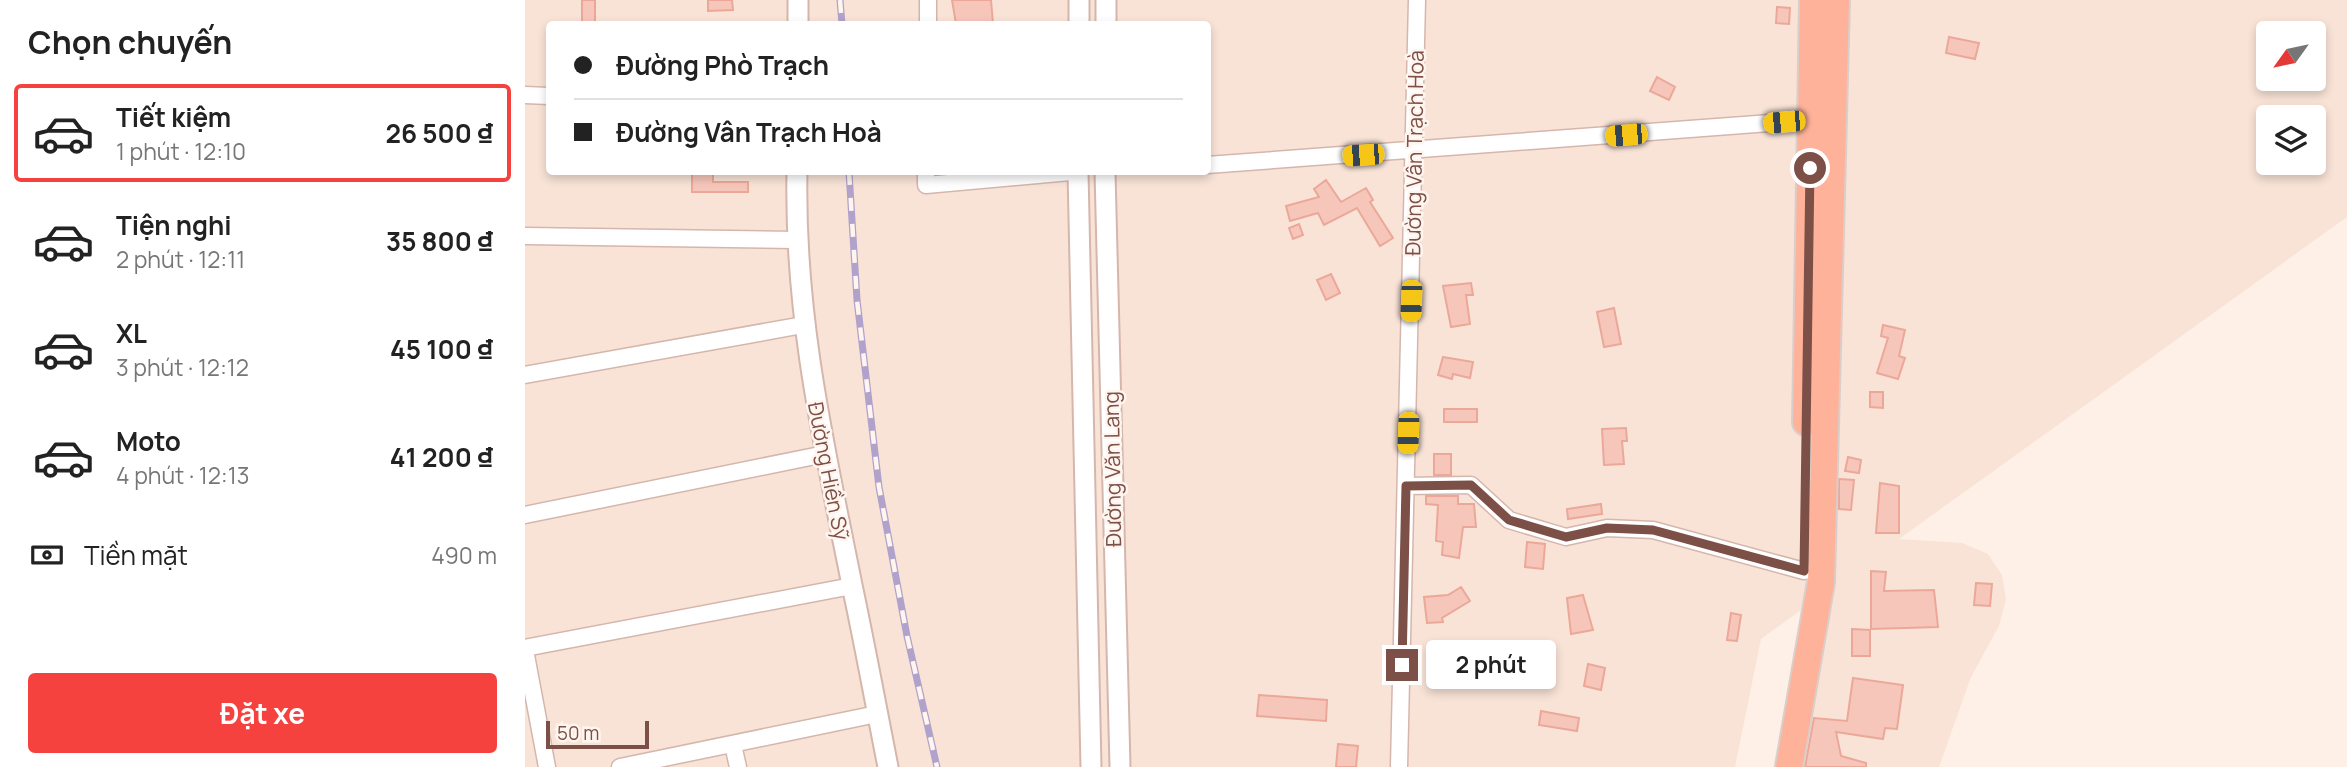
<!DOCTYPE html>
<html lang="vi">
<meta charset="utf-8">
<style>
body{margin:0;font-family:Manrope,sans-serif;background:#f2f2f2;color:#222;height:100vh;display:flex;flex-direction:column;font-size:26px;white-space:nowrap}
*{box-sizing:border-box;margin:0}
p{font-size:23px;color:#767676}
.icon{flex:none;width:38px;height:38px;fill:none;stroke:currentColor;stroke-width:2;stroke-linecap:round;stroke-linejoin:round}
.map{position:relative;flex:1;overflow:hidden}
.side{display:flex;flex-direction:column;background:#fff;width:525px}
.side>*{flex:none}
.guide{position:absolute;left:21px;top:21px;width:665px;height:154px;border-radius:7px;box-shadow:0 4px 10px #0003;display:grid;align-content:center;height:154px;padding:0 28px;background:#fff}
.needle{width:46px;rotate:237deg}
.tools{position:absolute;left:1731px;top:21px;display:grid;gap:14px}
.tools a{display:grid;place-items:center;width:70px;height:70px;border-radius:7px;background:#fff;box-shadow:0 4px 10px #0003;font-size:35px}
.scale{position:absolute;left:21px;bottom:18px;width:103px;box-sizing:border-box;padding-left:7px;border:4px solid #7c4f47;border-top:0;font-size:19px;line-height:24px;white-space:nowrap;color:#7c4f47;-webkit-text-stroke:5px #fff5ef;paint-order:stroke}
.end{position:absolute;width:32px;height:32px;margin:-16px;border:9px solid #7c4f47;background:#fff;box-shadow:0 0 0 4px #fff}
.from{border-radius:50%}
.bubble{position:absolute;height:49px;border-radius:7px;background:#fff;box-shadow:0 4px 10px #0003;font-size:23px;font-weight:700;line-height:49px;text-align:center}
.car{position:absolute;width:21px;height:42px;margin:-21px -10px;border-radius:9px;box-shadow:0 0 5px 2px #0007;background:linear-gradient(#f5c518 24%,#345 0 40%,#f5c518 0 76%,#345 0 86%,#f5c518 0)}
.guide b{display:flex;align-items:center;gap:24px;height:66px;font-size:26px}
.guide b+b{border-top:2px solid #e0e0e0}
.guide i{width:18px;height:18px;background:#222}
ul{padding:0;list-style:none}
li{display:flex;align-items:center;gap:21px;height:98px;margin:0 14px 10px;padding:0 14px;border:4px solid transparent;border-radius:7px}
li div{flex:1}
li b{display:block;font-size:26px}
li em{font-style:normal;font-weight:700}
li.active{border-color:#f5423f}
li>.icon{width:63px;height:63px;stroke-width:1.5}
h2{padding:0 28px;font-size:32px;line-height:84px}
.pay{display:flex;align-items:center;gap:18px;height:77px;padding:0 28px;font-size:26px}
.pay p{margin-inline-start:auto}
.button{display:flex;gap:14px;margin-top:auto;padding:14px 28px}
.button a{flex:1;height:80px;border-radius:7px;background:#f5423f;color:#fff;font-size:28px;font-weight:700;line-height:80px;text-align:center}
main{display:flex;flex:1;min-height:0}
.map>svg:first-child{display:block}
.residential{fill:#f9e3d7;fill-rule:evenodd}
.building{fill:#f7c6bb;stroke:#eba899;stroke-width:2}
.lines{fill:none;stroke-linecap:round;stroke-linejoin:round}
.minor-casing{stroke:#d5b6ad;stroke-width:19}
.tertiary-casing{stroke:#d5b6ad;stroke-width:23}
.trunk-casing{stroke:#dacecb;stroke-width:30}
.minor{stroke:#fff;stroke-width:16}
.tertiary{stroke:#fff;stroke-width:19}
.trunk{stroke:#ffb29a;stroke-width:26}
.rail-casing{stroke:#b0a2cb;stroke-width:7}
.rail{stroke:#fff5ef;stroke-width:4.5;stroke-dasharray:13;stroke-linecap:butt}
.route{stroke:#7c4f47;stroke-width:9}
.labels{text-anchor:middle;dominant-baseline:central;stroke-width:5;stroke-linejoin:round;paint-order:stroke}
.street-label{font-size:21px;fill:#7c4f47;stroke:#fff5ef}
</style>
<main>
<section class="side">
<h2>Chọn chuyến</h2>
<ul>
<li class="active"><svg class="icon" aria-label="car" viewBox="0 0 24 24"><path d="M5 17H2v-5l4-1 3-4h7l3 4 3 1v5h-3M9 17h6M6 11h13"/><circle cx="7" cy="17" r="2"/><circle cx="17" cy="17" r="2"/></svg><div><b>Tiết kiệm</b><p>1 phút · 12:10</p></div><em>26 500 ₫</em></li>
<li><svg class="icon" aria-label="car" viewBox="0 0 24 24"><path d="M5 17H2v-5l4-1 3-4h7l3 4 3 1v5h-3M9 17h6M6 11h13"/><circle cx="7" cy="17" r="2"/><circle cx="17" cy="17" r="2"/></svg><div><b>Tiện nghi</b><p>2 phút · 12:11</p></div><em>35 800 ₫</em></li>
<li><svg class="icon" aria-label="car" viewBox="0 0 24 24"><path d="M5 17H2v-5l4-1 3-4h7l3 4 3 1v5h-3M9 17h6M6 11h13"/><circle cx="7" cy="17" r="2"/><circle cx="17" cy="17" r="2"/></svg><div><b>XL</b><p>3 phút · 12:12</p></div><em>45 100 ₫</em></li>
<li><svg class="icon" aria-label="car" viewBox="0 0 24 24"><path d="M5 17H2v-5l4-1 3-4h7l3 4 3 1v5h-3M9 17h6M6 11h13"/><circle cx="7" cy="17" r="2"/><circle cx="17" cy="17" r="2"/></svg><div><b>Moto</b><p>4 phút · 12:13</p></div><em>41 200 ₫</em></li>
</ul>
<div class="pay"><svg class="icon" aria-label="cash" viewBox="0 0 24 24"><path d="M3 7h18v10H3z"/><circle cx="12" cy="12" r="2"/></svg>Tiền mặt<p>490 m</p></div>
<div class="button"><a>Đặt xe</a></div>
</section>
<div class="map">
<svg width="1822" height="767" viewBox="0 0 1822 767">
<rect width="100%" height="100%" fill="#fef0e6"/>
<path class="residential" d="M0 0H1822V217L1374 539 1437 543 1463 554 1477 575 1481 599 1474 626 1446 677 1414 767H1266L1294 597 1236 639 1210 767H0ZM24 24H682V172H24ZM1743 33H1788V79H1743ZM1743 117H1788V163H1743Z"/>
<path class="building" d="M57 0H70V24H57Z
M183 0H207L208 10 183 11Z
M427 0H466L468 24H431Z
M1252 7 1265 8 1264 24 1251 23Z
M1424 37 1454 43 1450 59 1421 53Z
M1132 77 1150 87 1144 100 1125 91Z
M167 172H188V182H223V192H167Z
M801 180 816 202 841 188 848 200 845 202 868 238 855 246 832 208 799 225 793 213 765 221 761 206 794 197 789 189Z
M774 224 778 235 768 239 764 228Z
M806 274 815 293 801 300 792 280Z
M946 283 948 295H941L945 324 926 327 918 286Z
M1089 308 1096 344 1079 347 1072 312Z
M1358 325 1380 330 1374 356 1380 358 1373 379 1352 373 1363 338 1356 336Z
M918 357 948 362 945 378 928 374 927 379 913 375Z
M1345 392H1358V408L1345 407Z
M919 409H952V422H919Z
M1101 428 1102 441H1097L1099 464 1079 465 1077 429Z
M909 454H926V475H909Z
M1323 457 1336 460 1334 473 1320 471Z
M1314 479 1329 480 1326 510 1314 509Z
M1355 483 1374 486V533H1351Z
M901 496H933V504H949L951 527H938L934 558 917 555 918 542 911 541 913 505 901 504Z
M1076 504 1077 514 1043 519 1042 509Z
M1002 542 1020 544 1018 569 1000 567Z
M1346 571 1361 572 1359 591 1409 590 1413 627 1346 629Z
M1451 583 1467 584 1465 606 1449 605Z
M936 587 945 601 917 618 918 622 902 623 899 597 923 595Z
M1058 595 1068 630 1046 634 1042 598Z
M1206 613 1216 615 1212 641 1202 640Z
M1327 629 1345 630V656H1327Z
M1063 664 1080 668 1076 690 1059 686Z
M1328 678 1378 685 1372 729 1360 728 1358 739 1311 732 1316 756 1341 763V767H1280L1289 718 1322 721Z
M734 695 802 700 801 721 732 716Z
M1016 711 1054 718 1052 731 1014 725Z
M813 744 833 746 831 767H811Z"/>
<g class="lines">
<defs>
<path id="minor" d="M403 24V0
M0 95 24 96
M682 165 1286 120
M401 172V185L545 172
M0 236 270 240
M0 375 278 325
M881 486 946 485 984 520 1041 537 1082 528 1128 530 1279 571
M0 515 300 454
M0 648 327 586
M0 650 22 767
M208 745 213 767
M95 767 352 714
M874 767 892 0"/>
<path id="tertiary" d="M273 24V0
M554 24V0
M581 24V0
M272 172C269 316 299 445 327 585 340 646 351 706 363 767
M553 172 566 767
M580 172 595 767"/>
<path id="trunk" d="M1281 422 1288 0
M1264 767 1296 582 1311 0"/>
</defs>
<use href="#minor" class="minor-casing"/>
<use href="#tertiary" class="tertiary-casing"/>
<use href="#trunk" class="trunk-casing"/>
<use href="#minor" class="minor"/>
<use href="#tertiary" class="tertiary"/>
<use href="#trunk" class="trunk"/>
<defs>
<path id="rail" d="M315 0 317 24
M324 172 332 300 354 487 382 636 412 767"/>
</defs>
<use href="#rail" class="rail-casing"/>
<use href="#rail" class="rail"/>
</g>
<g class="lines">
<path class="route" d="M877 665 881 486 946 485 984 520 1041 537 1082 528 1128 530 1279 571 1285 168"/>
</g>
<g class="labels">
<g class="street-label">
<text transform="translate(889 153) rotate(-89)">Đường Vân Trạch Hoà</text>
<text transform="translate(587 469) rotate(-91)">Đường Văn Lang</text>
<text transform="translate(304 471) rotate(79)">Đường Hiền Sỹ</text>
</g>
</g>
</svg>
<div class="tools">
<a><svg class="needle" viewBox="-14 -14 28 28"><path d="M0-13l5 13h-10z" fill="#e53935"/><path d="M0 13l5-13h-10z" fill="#767676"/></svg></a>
<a><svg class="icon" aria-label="layers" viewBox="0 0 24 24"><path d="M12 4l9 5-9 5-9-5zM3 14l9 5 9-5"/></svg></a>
</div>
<div class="scale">50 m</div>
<i class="end from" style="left:1285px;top:168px"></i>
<i class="end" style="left:877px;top:665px"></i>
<div class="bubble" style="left:901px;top:640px;width:130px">2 phút</div>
<i class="car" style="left:1259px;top:122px;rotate:265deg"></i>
<i class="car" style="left:1101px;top:135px;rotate:265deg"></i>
<i class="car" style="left:838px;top:155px;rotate:266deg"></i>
<i class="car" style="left:886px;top:301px;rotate:182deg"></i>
<i class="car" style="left:883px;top:433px;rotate:182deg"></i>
<div class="guide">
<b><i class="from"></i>Đường Phò Trạch</b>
<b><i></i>Đường Vân Trạch Hoà</b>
</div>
</div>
</main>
